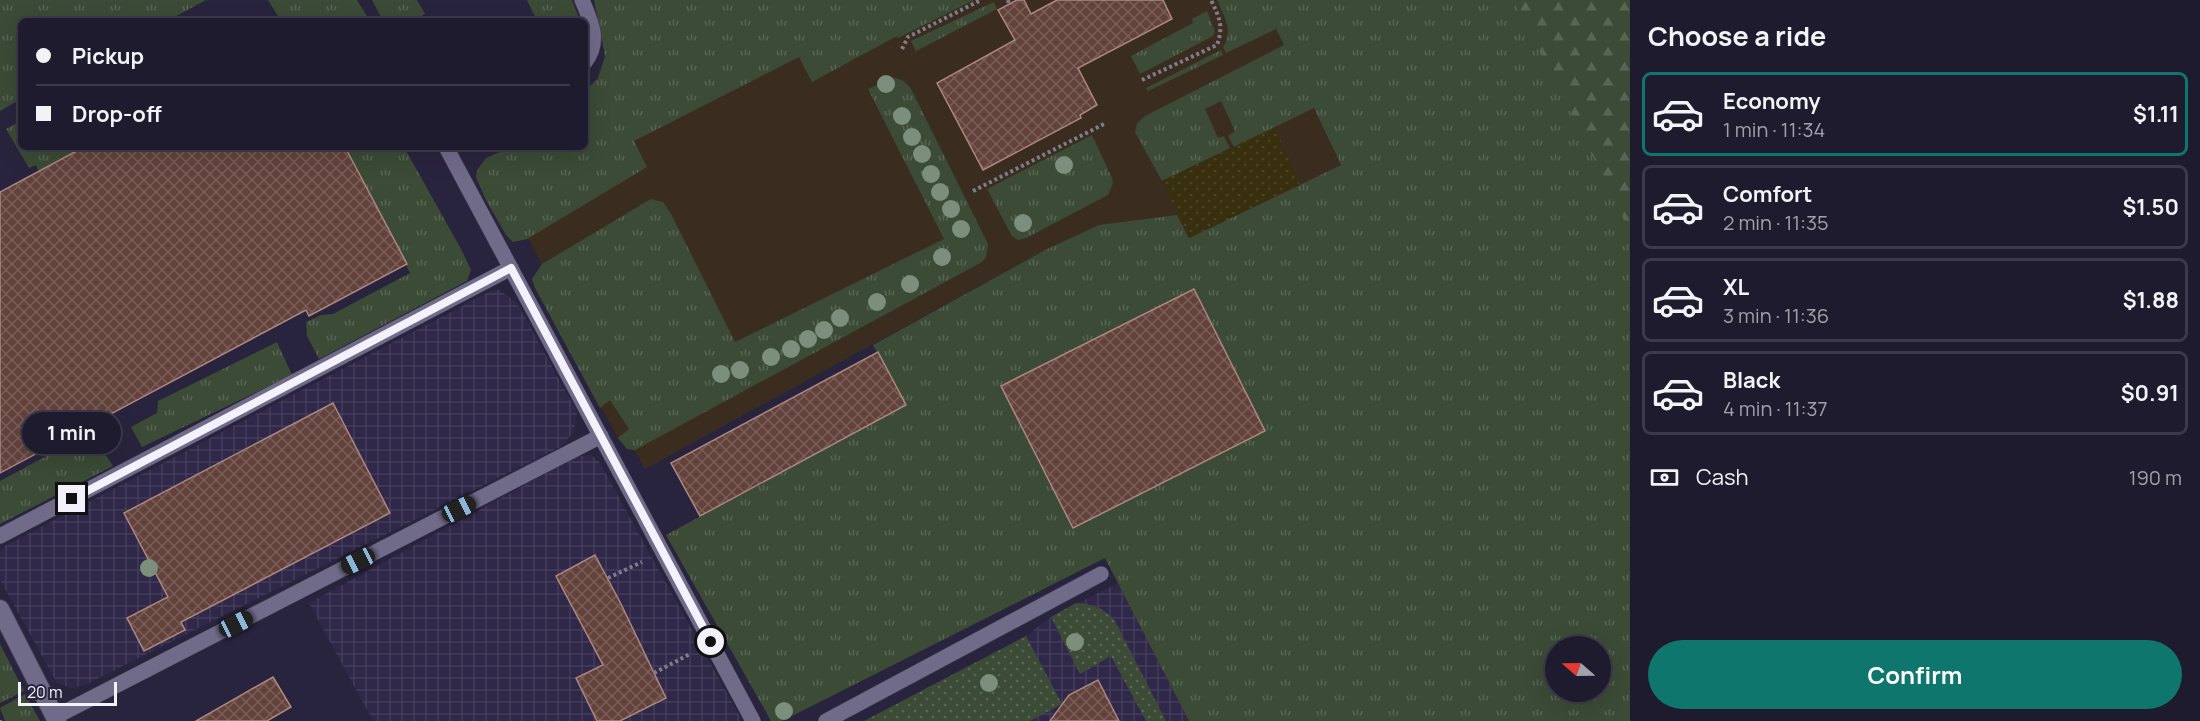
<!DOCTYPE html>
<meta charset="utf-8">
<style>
body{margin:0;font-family:Manrope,sans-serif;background:#272436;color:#f1f3f6;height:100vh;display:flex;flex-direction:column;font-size:22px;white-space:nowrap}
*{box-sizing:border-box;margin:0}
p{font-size:20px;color:#a1a1aa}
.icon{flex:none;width:33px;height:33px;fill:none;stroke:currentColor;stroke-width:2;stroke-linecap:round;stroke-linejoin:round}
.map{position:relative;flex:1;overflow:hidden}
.side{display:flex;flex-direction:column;background:#1f1b2e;width:570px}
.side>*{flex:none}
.hud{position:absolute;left:18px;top:18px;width:570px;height:132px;border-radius:9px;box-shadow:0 6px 24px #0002,0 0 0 2px #3c394a;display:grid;align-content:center;height:132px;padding:0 18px;background:#1f1b2e}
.needle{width:39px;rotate:290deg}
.tools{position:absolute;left:1545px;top:636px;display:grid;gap:12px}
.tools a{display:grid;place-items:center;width:66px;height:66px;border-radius:50%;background:#1f1b2e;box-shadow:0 6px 24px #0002,0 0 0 2px #3c394a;font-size:30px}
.scale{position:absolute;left:18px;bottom:15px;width:99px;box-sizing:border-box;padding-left:6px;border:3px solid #f3f2fc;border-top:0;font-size:16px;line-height:21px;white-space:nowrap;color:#f3f2fc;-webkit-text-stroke:4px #29243d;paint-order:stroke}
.end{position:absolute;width:27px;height:27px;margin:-14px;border:8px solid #f3f2fc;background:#111;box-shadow:0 0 0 3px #111}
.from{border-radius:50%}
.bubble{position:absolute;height:42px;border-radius:21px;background:#1f1b2e;box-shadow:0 6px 24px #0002,0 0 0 2px #3c394a;font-size:20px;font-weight:700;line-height:42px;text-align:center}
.car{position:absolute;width:18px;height:36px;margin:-18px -9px;border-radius:8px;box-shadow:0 0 4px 2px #0007;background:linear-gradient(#222 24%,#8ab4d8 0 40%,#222 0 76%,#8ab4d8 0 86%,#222 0)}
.hud b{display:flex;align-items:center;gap:21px;height:57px;font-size:22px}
.hud b+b{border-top:2px solid #3c394a}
.hud i{width:15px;height:15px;background:#f1f3f6}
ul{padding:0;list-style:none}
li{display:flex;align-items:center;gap:18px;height:84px;margin:0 12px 9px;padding:0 6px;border:3px solid #3c394a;border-radius:9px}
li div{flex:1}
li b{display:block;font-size:22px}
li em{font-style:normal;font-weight:700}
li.selected{border-color:#0f766e}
li>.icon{width:54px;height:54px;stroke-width:1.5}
h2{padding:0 18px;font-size:27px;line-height:72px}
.pay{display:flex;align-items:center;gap:15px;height:66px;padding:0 18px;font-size:22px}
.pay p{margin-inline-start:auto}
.button{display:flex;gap:12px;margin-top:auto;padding:12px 18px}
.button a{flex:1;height:69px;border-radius:36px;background:#0f766e;color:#fff;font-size:24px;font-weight:700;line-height:69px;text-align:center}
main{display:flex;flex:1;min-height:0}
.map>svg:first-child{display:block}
.commercial{fill:#3a2d1f}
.industrial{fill:url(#industrial-grid)}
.grass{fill:url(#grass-tufts);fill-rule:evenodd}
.forest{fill:url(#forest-firs)}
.sand{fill:url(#sand-dots)}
.garden{fill:url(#garden-dots)}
.building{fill:url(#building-cross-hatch);stroke:#ad8881;stroke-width:1.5}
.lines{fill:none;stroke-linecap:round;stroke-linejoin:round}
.lane-casing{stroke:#443f54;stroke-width:16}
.street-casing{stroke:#443f54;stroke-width:20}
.path{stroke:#7f7c8e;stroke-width:4;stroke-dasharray:3 3;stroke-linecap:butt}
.lane{stroke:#716b8a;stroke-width:15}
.street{stroke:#716b8a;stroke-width:18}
.tree{fill:#7b8f7c}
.route{stroke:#f3f2fc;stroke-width:8}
</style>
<main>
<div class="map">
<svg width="1630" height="721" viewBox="0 0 1630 721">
<defs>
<pattern id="industrial-grid" width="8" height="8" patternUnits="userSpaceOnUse" patternTransform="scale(1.5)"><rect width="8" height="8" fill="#2f2848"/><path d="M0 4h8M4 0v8" fill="none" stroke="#433d5a"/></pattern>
<pattern id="grass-tufts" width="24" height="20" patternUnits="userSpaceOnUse" patternTransform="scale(1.5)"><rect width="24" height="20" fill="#3b4b36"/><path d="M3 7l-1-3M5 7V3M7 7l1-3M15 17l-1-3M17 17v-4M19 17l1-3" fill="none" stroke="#586554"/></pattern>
<pattern id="forest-firs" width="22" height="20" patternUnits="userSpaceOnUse" patternTransform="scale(1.5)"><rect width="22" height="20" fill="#3b4b36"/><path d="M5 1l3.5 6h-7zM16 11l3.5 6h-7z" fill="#586554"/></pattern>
<pattern id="sand-dots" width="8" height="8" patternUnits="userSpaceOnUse" patternTransform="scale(1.5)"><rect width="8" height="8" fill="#382f0f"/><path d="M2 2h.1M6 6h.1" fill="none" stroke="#4c4327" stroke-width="1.8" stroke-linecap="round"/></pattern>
<pattern id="garden-dots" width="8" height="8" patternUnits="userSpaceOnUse" patternTransform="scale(1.5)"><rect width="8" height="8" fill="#3b4b36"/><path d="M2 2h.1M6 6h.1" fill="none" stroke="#586554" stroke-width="1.8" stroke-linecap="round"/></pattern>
<pattern id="building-cross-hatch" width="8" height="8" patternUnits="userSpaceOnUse" patternTransform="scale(1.5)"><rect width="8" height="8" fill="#63423c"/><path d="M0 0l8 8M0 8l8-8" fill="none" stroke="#7a5e59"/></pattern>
</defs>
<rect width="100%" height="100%" fill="#29243d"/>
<path class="commercial" d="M964 0H1262L1341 165 1189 238 1177 215 1149 220 1045 250 645 469 635 451 627 449 618 438 535 288 532 279 542 264 528 239 513 242 506 235 486 200 573 147H585L734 49Z"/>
<path class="industrial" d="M499 290 517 303 577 412 574 432 560 447 85 685 71 688 57 683 0 580V551L5 546 489 292Z
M592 455 600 463 740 717V721H373L309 603 576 457Z
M1118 583 1189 721H864L1026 636 1051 617Z"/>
<path class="grass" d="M0 0H206L167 21H21V99L0 111Z
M268 0H357L370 21H281Z
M372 0H417L425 14 412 21H383Z
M527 0H572L580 21H537Z
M594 0H974L898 38 897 36 812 82 799 57 634 141 647 167 527 239 513 242 506 235 486 200 476 177 477 170 486 158 511 147H585V91L598 78 605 56Z
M1217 0H1630V721H1189L1105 558 782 721H771L666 535 906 405 873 345 1045 250 1099 225 1177 215 1189 238 1341 165 1314 108 1234 147 1228 136 1235 131 1221 101 1205 109 1218 138 1224 136 1230 148 1162 181 1135 132 1137 124 1145 116 1284 45 1276 29 1226 53 1223 47C1234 31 1224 16 1217 0ZM1556 646H1600V692H1556Z
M994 2 997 9 916 51 911 41Z
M1207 11 1215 32 1213 36 1140 74 1131 56 1193 23 1192 19Z
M1221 50 1223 55 1148 91 1146 88Z
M893 78C902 78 906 83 911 89L988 244 986 257 982 262 635 450 627 449 618 438 629 429 610 400 600 408 535 288 532 279 542 264 651 199 663 202 671 214 735 342 944 239 868 89Z
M21 121V147H88L39 172 36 165 29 168 6 129Z
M1092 135 1112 178 1113 183 1108 195 1026 238 1018 240 1012 236 987 189Z
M346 147H404L461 249 471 270 467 281 319 359 307 336 306 322 321 315 333 314 410 273Z
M277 342 292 375 142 447 131 427 157 413 158 401Z
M97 442 113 466 0 524V481L67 445Z
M0 644 24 691 0 703Z
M25 694 40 721H5L0 708Z"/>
<path class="forest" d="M1514 0H1630V230Z"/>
<path class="sand" d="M1275 127 1300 185 1189 238 1162 181Z"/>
<path class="garden" d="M1076 603C1093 604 1103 608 1115 621L1166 721H1146L1111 656 1080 674 1051 617Z
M1026 636 1062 704 1030 721H864Z"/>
<path class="building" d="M1017 0H1024L1031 14 1057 0H1163L1172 19 1078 68 1097 105 1080 115 1081 118 983 170 937 83 1015 40 998 10Z
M84 147H345L407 264 309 316 306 310 0 473V192Z
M1194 289 1265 431 1073 528 1001 386Z
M878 352 906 405 700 516 671 463Z
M333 403 390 513 181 622 185 630 144 651 127 618 168 597 124 513Z
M595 555 621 604 666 698 620 721H597L576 678 603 665 556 576Z
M273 677 291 707 267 721H196Z
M1098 680 1119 721H1050L1069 695Z"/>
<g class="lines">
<defs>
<path id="lane" d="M582 0C591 21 601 42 585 62
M446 147 753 721
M0 536 511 268
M55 717 601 436
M826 721 1101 574"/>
<path id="street" d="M0 609 57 721"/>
</defs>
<use href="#lane" class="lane-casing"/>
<use href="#street" class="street-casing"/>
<path class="path" d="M1008 0 1009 4
M902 49 908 37 981 0
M1142 80 1217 45C1224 26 1219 17 1211 0
M973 191 1106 123
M608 578 642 562
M654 673 690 654
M0 720V721"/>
<use href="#lane" class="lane"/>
<use href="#street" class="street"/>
</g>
<g class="tree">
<circle cx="886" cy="84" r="9"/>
<circle cx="902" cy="116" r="9"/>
<circle cx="912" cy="137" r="9"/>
<circle cx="922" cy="154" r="9"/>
<circle cx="1064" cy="165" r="9"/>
<circle cx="931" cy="174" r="9"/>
<circle cx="940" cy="192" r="9"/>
<circle cx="951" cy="209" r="9"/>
<circle cx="1023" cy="223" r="9"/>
<circle cx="961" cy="229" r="9"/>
<circle cx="942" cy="257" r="9"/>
<circle cx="910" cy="284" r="9"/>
<circle cx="877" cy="302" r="9"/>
<circle cx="840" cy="318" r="9"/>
<circle cx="824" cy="330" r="9"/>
<circle cx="808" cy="339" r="9"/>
<circle cx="791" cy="349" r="9"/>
<circle cx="771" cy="357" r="9"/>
<circle cx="740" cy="370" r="9"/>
<circle cx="721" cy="374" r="9"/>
<circle cx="149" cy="568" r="9"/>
<circle cx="1075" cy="642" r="9"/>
<circle cx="989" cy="683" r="9"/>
<circle cx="784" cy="711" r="9"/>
</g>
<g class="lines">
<path class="route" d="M72 499 511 268 711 642"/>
</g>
</svg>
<div class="tools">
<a><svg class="needle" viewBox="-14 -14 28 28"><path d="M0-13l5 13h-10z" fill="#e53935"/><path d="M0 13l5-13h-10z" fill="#a1a1aa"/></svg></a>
</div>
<div class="scale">20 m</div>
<i class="end from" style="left:711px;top:642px"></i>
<i class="end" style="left:72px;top:499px"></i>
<div class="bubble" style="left:22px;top:412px;width:99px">1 min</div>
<i class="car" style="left:459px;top:509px;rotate:63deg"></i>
<i class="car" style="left:358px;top:561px;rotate:243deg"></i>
<i class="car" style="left:236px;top:624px;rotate:63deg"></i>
<div class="hud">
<b><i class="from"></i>Pickup</b>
<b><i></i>Drop-off</b>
</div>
</div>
<section class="side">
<h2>Choose a ride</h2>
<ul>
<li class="selected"><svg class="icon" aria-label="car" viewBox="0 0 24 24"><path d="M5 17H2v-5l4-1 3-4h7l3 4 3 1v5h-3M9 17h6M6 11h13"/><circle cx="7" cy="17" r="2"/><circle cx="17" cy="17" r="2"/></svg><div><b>Economy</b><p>1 min · 11:34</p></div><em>$1.11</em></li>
<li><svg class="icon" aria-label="car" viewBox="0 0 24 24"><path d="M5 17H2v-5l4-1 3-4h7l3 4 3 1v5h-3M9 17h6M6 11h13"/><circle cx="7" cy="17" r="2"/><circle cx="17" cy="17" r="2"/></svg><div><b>Comfort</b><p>2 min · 11:35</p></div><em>$1.50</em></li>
<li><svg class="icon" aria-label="car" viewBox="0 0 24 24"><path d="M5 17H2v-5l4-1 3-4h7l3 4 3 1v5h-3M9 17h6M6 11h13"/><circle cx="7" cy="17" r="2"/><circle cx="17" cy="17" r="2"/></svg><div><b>XL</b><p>3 min · 11:36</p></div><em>$1.88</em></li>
<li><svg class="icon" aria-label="car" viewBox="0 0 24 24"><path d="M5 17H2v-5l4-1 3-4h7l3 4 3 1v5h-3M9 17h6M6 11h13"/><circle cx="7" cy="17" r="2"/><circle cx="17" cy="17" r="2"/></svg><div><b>Black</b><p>4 min · 11:37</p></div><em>$0.91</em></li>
</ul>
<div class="pay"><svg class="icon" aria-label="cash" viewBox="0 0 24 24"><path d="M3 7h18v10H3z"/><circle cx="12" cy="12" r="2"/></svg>Cash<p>190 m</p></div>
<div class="button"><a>Confirm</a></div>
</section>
</main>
